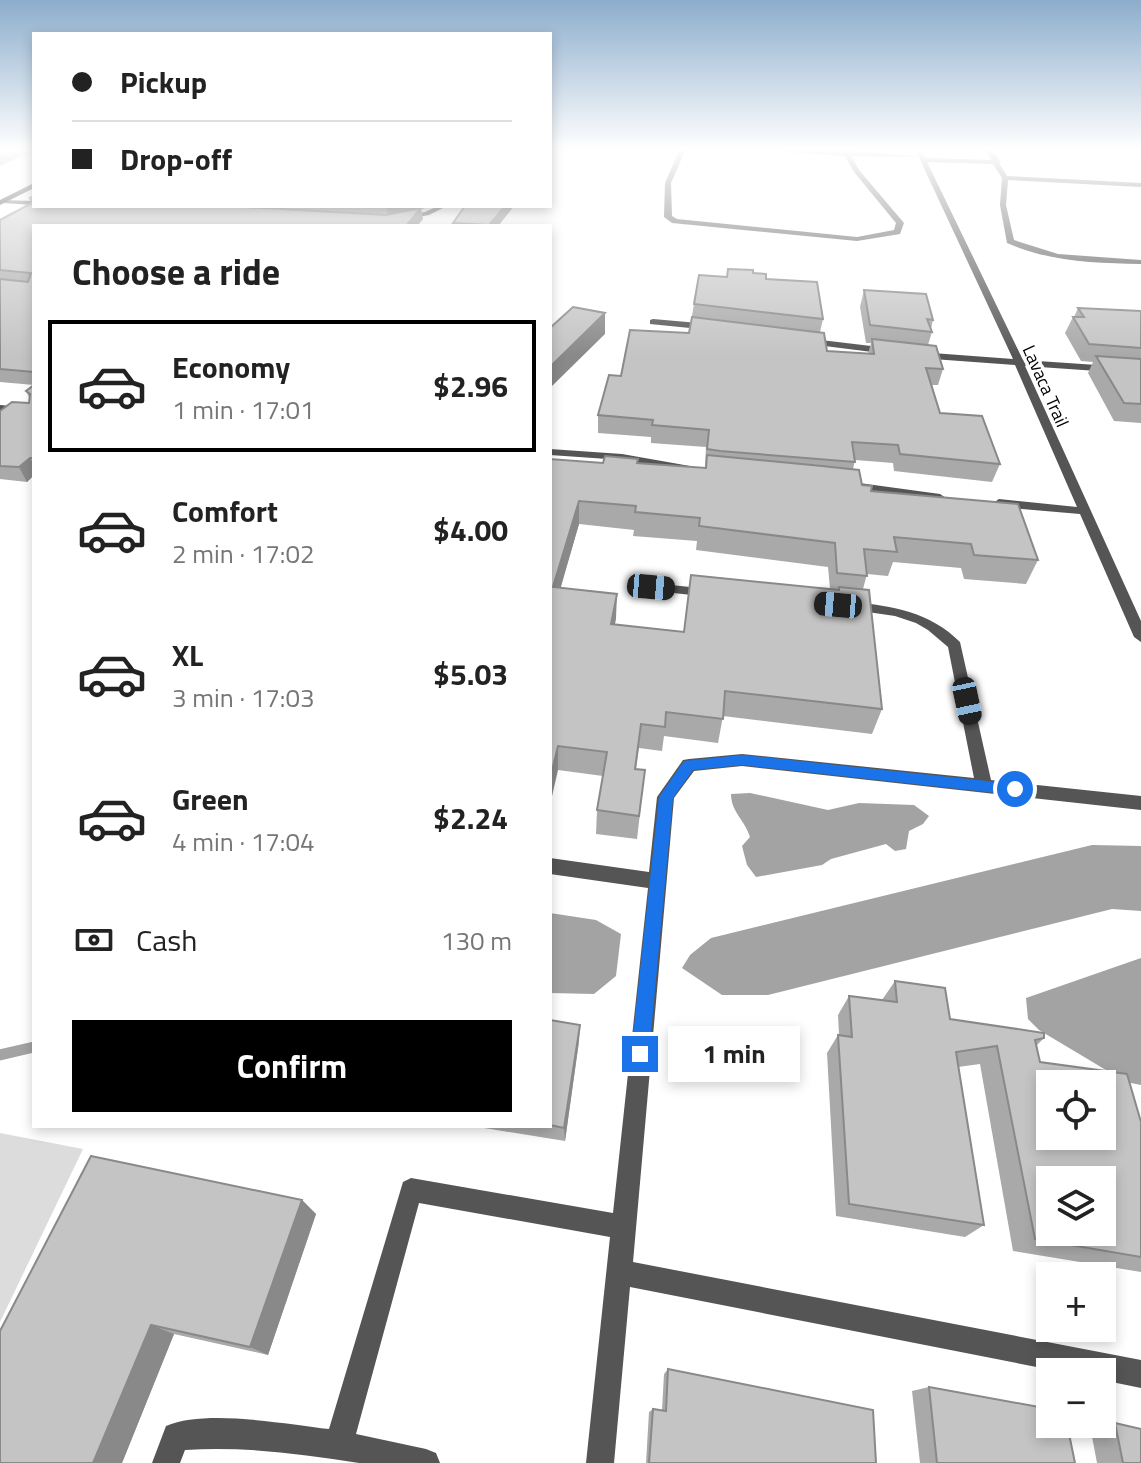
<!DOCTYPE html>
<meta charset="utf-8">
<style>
body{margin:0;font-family:"Titillium Web",sans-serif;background:#f2f2f2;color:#222;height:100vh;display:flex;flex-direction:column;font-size:30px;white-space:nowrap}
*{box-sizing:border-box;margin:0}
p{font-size:26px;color:#767676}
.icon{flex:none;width:44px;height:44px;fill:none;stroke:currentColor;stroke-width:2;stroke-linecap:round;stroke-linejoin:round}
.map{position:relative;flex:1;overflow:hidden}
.side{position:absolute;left:32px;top:224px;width:520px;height:904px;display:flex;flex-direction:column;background:#fff;border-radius:0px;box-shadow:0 4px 12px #0003}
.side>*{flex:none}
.top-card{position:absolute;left:32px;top:32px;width:520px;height:176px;border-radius:0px;box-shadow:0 4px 12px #0003;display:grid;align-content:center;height:176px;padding:0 40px;background:#fff}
.controls{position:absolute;left:1036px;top:1070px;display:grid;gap:16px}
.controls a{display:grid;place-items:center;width:80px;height:80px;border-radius:0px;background:#fff;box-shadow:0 4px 12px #0003;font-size:40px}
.end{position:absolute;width:36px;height:36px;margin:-18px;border:10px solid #1a73e8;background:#fff;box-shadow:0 0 0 4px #fff}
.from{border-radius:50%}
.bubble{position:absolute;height:56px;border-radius:0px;background:#fff;box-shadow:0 4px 12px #0003;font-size:26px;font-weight:700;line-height:56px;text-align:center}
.car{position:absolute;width:24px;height:48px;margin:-24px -12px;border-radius:10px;box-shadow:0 0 6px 2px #0007;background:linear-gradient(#222 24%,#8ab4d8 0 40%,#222 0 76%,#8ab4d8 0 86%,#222 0)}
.top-card b{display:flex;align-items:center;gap:28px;height:76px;font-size:30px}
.top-card b+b{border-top:2px solid #e0e0e0}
.top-card i{width:20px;height:20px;background:#222}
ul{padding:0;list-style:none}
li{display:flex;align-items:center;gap:24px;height:132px;margin:0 16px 12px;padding:0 24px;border:4px solid transparent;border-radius:0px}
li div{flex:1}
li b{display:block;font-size:30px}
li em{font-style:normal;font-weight:700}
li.current{border-color:#000}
li>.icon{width:72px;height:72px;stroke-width:1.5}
h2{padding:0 40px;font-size:36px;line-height:96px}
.pay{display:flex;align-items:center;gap:20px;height:88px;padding:0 40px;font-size:30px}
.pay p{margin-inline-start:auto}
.button{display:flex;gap:16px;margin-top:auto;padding:16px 40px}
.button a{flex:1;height:92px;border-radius:0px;background:#000;color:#fff;font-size:32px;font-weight:700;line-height:92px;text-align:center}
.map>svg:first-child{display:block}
.green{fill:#dcdcdc}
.water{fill:#a3a3a3}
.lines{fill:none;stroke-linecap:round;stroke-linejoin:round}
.stream{stroke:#a3a3a3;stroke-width:11}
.lane{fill:#555;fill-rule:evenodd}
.street{fill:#555;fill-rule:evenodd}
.secondary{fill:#222;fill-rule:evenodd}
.wall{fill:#a9a9a9;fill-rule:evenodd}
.shaded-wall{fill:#898989}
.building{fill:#c4c4c4;stroke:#898989;stroke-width:2;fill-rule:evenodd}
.route{fill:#1a73e8}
.labels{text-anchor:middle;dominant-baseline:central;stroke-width:7;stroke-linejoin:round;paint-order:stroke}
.far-street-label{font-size:18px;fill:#000;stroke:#fff}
</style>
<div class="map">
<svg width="1141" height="1463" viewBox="0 0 1141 1463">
<rect width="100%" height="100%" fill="#fff"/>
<path class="green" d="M0 1133 83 1149 0 1322Z"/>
<path class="water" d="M750 793 828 810 859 803 914 805 929 816 923 824 909 831 906 849 895 851 886 844 831 859 822 865 756 877 747 865 742 846 750 837C745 820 731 812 731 794Z
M1092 845 1141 846V911L1112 909 768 995H722L682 968 690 955 711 938Z
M550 913 596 920 621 934 616 976 594 994 550 993Z
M1141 958V1085L1126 1082 1039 1030 1028 1019 1026 998Z"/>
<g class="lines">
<path class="stream" d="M0 1055 34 1047"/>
<path class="lane" d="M679 151H685L671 183 672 216 677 219 857 237 894 230 896 223 854 172 845 156 771 151H849L925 157 851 156 859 170 904 223 900 234 857 241 672 223 664 217 665 183Z
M651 583 710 589 717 593 710 597 646 590V584Z
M852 602C893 606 930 612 960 642L991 780 1141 796V810L742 766 694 771 674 798 633 1262 1141 1360V1388L1102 1380V1372H1062L630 1287 614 1463H586L610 1237 419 1203 356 1434 426 1449 436 1453 440 1463C414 1463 385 1463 359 1463 301 1454 244 1446 185 1450L180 1463H152L166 1426C206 1409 285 1424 329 1429L403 1182 411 1178 613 1213 648 888 550 874V858L649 872 657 797 683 760 689 759 742 754 974 778 948 647 928 630 916 623 895 616 847 609 845 606Z"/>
<path class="street" d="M916 151H922L925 158 991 160 986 151H992L1001 162 999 163 1007 176 1141 183V187L1008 180 1006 205 1014 240 1058 254 1141 260V264C1095 263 1050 262 1007 243L1000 205 1002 178 993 164 927 162 1023 360 1141 368V374L1025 366 1141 621V642L1134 637 1080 514 999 507 993 503 999 499 1077 507 1015 365 919 358 914 355 919 352 1013 359Z
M1 200 34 201V205L3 203Z
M438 206H447L429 215 401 220 397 218 425 212Z
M653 319 710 324 714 327 710 330 650 324V320Z
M804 338 888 348 893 351 888 354 801 343 799 341Z
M0 405 34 408V414L0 411Z
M550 449 622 454 690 466 696 469 690 472 622 460 550 455Z
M852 482 940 494 946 498 940 502 848 488 846 486Z"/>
<path class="secondary" d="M34 183V188L0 205V200Z"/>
</g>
<path class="wall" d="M34 206H433L421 209 423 219 417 226H34V385L0 382V220Z
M465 206H514L498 226H454L453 223Z
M753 273 766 279 823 319 820 332 827 351 868 354 871 343H866L860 307 864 290 933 320 931 329 932 332 928 345 943 369 938 385H932L940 413 1000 464 992 482 894 471 893 463 855 460 853 469 862 485 871 491 1038 560 1026 584 964 579 961 568 893 562 888 576 867 574 863 589 882 709 872 734 723 716 718 743 664 736 662 751 639 748 636 769 645 770 637 839 596 834 597 810 603 776 558 770 550 459 603 463H637L705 468 706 447 651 443V437L598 433V415L621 376 689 333 694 304 727 277ZM579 524 634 530 633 536 697 541 696 550 828 567 830 589 684 632 615 624 616 618 560 588Z
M1078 308 1141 311V423L1114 421 1088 373 1093 362 1081 361 1065 333 1073 317H1074Z
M34 385V475L27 482 0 479V411L29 403 30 399 26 391Z
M895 981 950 1019 1044 1038 1037 1045 1040 1062 1141 1122V1272L1013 1251 980 1064 958 1067 984 1225 965 1237 836 1216 827 1053 838 1035H839L838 1015 849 996 882 1000Z
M579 1041 565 1141 472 1126H550Z
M302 1200 316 1214 268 1355 174 1334 122 1463H0V1331Z
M668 1369 876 1463H646L649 1412 653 1409 662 1410 664 1374Z
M929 1387 1075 1463H920L912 1391Z
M1115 1423 1141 1463H1097L1090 1426Z"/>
<path class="shaded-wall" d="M7 151H32L0 166V154Z
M386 206H433L421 209 423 219 417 226H406L388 216Z
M505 206H514L498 226H489Z
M605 313V334L551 387 550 390 551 366Z
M30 458 34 465V475L27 482 19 467Z
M579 501V524L554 611 553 587Z
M617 594 616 618 610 648 611 624Z
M558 746V770L550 805V779Z
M580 1025 579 1041 565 1141 564 1128Z
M302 1200 316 1214 268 1355 250 1347Z
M151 1325 174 1334 122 1463H93Z"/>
<path class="building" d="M34 196V206H227L386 215 421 208 406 226H34V372L0 369V279L28 282 31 273 0 270V220L32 203 30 198Z
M465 206H505L489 225 453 223Z
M728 269 753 270V273L766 274V279L817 282 823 319 694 304 699 275 727 277Z
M864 290 926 294 933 320 927 319 932 332 870 325Z
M573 307 605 313 550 367V328Z
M1078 308 1141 311V348L1089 344 1073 317H1084Z
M692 317 824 333 827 351 874 354 872 339 936 346 943 369 926 368 940 413 982 416 1000 464 900 454 898 445 852 442 855 462 720 451 707 449 709 430 652 425 653 420 598 415 609 375 621 376 630 330 689 333Z
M1096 356 1141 359V404L1124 403Z
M34 385V458H30L19 467 0 466V411L12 402 29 403 30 394 26 391Z
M707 455 822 466 859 470 862 485 872 486 871 491 1018 504 1038 560 974 555 971 544 894 537 897 552 864 549 867 576 837 573 835 543 699 526 700 518 635 512 636 506 579 501 553 587 617 594 611 624 684 632 691 575 839 590V587L869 590 882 709 725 691 723 719 666 712 665 727 641 724 635 769 645 770 639 816 597 810 607 752 558 746 550 779V459L603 463 605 456 638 459 637 463 706 468Z
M895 981 945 988 950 1019 1044 1033V1038L1035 1040 1040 1062 1127 1074 1141 1122V1257L1035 1239 997 1046 956 1052 984 1225 849 1204 838 1035 852 1037 849 996 897 1002ZM1050 1084H1102V1136H1050ZM1050 1180H1102V1232H1050Z
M550 1020 580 1025 564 1128 550 1125Z
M91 1156 302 1200 250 1347 151 1325 93 1463H0V1331Z
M668 1369 873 1410 876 1463H649L653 1409 666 1411Z
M929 1387 1050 1409V1424H1067L1075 1463H937Z
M1115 1423 1141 1429V1463H1123Z"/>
<linearGradient id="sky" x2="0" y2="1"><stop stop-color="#8cadcc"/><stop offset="0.42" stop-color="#fff"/><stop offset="1" stop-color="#fff" stop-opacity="0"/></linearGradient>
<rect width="1141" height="356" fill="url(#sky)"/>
<path class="route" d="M742 755 1015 784 1022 789 1015 795 742 765 693 770 673 798 649 1054 646 1060 640 1062 634 1060 631 1054 659 797 684 761Z"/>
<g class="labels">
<g class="far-street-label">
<text transform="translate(1046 386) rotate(66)">Lavaca Trail</text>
</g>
</g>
</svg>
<div class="controls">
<a><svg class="icon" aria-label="locate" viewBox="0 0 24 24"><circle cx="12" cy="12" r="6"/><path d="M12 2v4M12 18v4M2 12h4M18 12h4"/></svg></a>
<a><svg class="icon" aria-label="layers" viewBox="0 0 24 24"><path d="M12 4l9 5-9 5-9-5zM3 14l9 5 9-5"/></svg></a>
<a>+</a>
<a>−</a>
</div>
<i class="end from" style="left:1015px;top:789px"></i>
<i class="end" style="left:640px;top:1054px"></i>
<div class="bubble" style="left:668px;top:1026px;width:132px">1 min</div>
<i class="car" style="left:651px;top:587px;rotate:95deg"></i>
<i class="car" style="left:838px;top:605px;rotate:275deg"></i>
<i class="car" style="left:967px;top:701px;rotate:168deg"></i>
<div class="top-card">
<b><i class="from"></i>Pickup</b>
<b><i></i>Drop-off</b>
</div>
<section class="side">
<h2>Choose a ride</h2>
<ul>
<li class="current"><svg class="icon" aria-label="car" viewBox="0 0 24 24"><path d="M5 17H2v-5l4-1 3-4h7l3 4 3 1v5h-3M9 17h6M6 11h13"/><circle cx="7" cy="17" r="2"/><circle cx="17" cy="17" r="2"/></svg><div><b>Economy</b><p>1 min · 17:01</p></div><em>$2.96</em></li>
<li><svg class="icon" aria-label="car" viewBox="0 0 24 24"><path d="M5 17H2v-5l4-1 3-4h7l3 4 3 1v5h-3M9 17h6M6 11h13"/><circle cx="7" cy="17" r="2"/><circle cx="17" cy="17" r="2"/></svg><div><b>Comfort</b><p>2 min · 17:02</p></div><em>$4.00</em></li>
<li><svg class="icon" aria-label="car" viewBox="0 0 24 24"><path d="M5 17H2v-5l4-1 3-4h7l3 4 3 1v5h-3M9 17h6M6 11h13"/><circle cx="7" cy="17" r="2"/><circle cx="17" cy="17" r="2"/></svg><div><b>XL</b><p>3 min · 17:03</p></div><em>$5.03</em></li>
<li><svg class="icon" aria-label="car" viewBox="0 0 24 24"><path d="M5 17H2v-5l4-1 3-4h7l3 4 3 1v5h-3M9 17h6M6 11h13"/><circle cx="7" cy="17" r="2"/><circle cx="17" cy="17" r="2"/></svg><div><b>Green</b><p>4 min · 17:04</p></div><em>$2.24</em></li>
</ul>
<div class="pay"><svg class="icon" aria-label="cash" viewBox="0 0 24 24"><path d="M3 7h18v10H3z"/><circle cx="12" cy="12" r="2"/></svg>Cash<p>130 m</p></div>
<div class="button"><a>Confirm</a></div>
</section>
</div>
